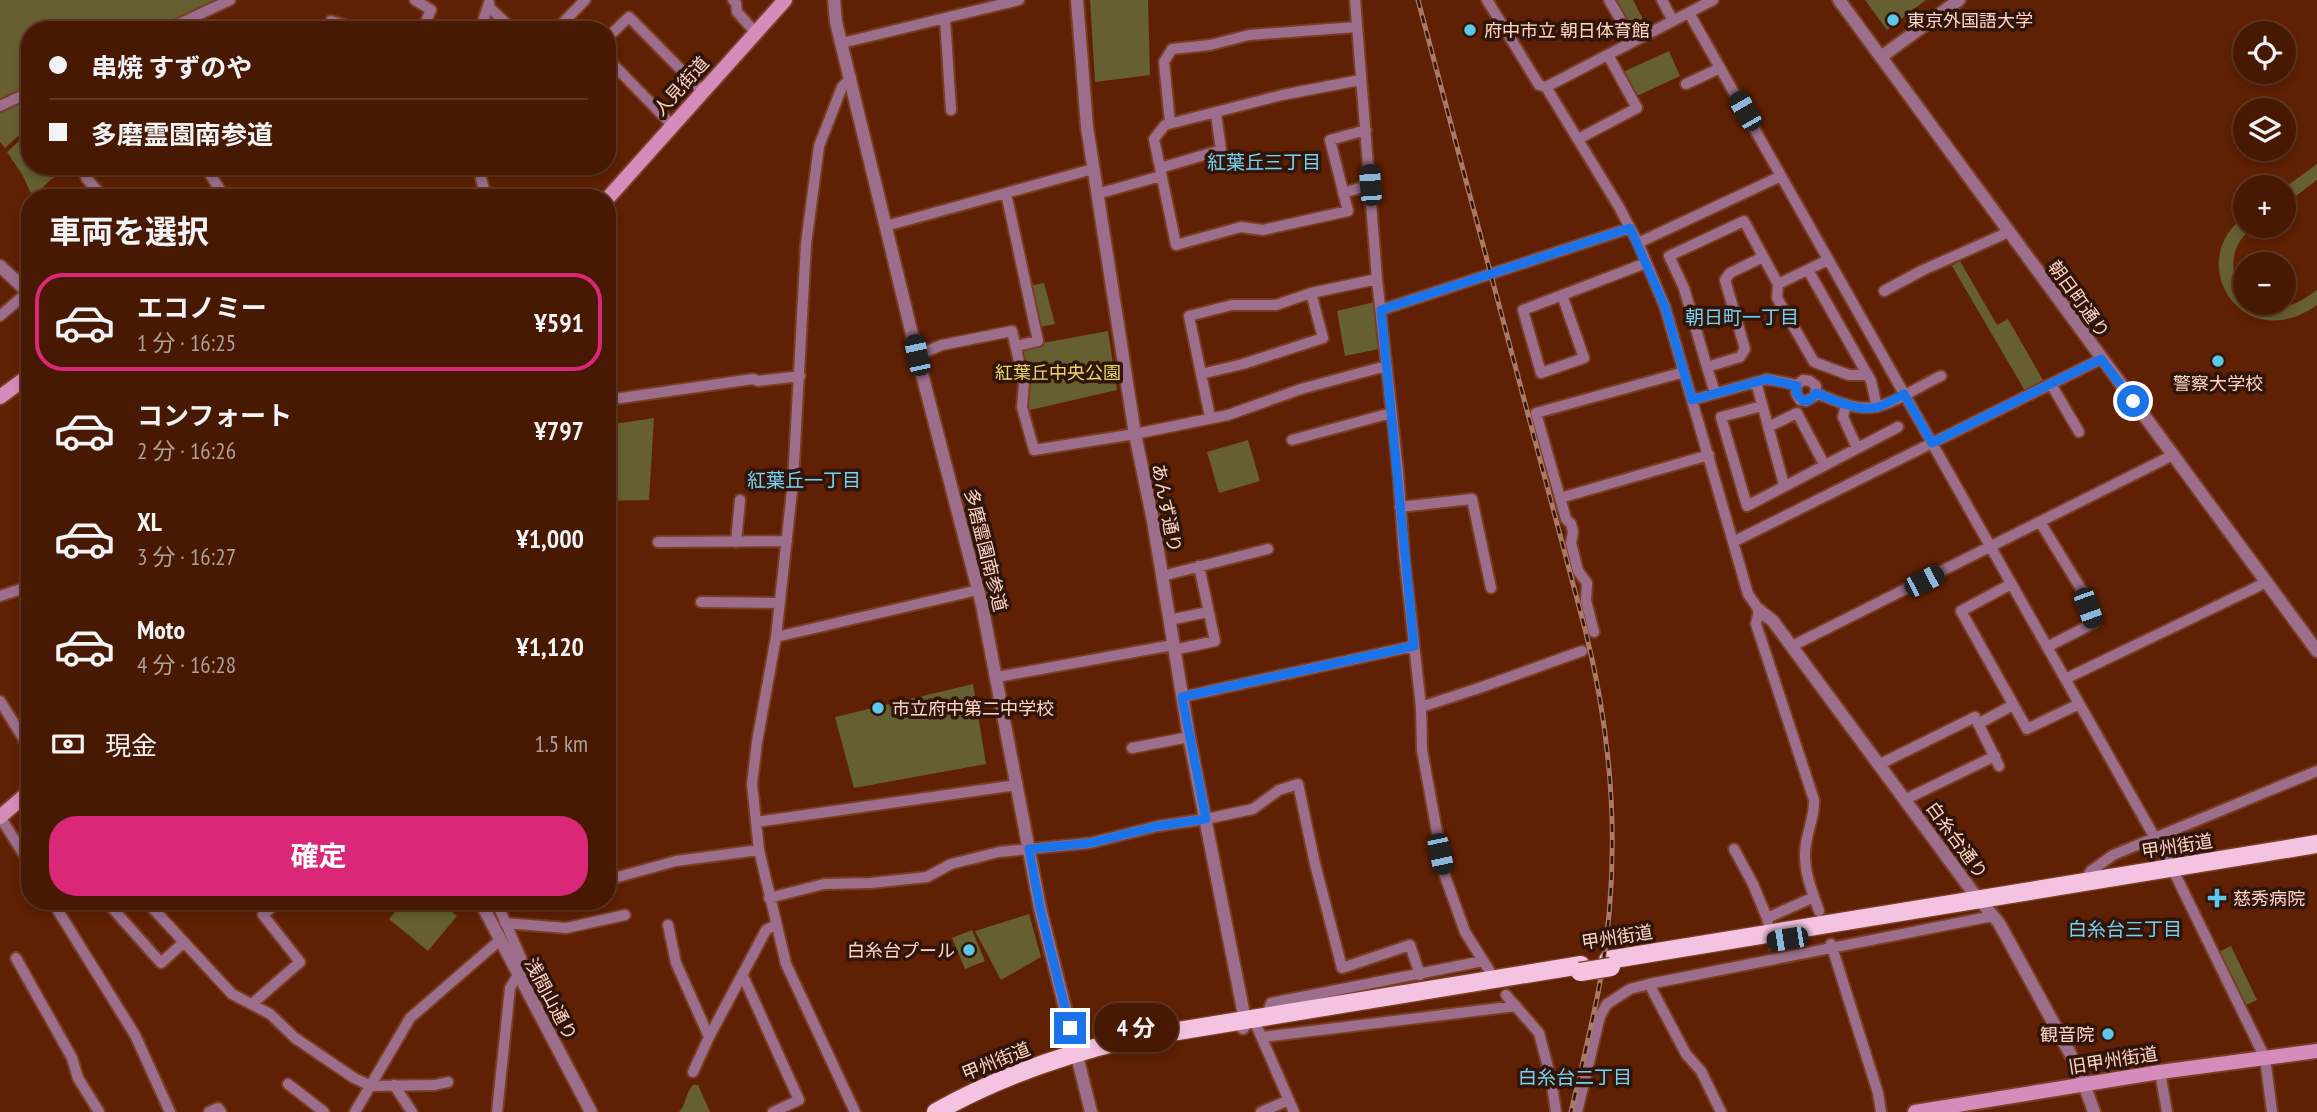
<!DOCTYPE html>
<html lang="ja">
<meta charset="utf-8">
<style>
body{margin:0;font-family:"PT Sans Narrow","Noto Sans JP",sans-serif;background:#512511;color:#f1f3f6;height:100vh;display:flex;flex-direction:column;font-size:26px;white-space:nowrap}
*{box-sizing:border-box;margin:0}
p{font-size:23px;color:#b0a099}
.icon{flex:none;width:38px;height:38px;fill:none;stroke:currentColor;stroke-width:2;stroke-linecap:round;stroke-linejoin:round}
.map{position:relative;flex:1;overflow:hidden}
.drawer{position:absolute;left:21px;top:189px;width:595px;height:721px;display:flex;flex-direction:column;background:#471802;border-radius:28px;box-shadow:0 4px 10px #0003,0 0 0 2px #5f3724}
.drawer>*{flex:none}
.hud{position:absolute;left:21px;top:21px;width:595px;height:154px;border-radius:28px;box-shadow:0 4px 10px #0003,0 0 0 2px #5f3724;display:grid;align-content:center;height:154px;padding:0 28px;background:#471802}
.tools{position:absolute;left:2233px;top:21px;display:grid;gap:14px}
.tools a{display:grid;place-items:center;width:63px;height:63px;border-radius:50%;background:#471802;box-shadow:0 4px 10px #0003,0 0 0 2px #5f3724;font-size:35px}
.end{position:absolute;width:32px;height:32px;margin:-16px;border:9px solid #1a73e8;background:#fff;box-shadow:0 0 0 4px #fff}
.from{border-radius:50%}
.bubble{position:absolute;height:49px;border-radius:24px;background:#471802;box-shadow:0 4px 10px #0003,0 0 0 2px #5f3724;font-size:23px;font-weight:700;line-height:49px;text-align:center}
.car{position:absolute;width:21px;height:42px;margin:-21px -10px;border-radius:9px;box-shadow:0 0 5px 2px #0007;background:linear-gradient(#222 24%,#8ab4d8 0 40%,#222 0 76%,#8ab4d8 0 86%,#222 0)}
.hud b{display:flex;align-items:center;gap:24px;height:66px;font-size:26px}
.hud b+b{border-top:2px solid #5f3724}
.hud i{width:18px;height:18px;background:#f1f3f6}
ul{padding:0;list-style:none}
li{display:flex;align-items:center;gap:21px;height:98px;margin:0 14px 10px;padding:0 14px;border:4px solid transparent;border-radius:28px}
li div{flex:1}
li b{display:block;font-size:26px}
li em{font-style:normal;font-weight:700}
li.selected{border-color:#db2777}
li>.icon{width:63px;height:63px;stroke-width:1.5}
h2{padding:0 28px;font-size:32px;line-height:84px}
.pay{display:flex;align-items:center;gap:18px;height:77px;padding:0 28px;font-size:26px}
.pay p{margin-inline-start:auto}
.button{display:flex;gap:14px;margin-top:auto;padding:14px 28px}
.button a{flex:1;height:80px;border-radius:28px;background:#db2777;color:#fff;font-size:28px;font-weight:700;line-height:80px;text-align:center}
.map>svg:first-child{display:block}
.green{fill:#655f31}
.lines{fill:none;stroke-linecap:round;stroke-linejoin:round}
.minor-tunnel{stroke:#773b20;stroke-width:10;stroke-dasharray:10 5;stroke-linecap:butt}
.minor-casing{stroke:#783d22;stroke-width:14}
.tertiary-casing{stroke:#783d22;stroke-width:16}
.secondary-casing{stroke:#783d22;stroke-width:18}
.trunk-casing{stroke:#783d22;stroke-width:21}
.minor{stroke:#9c6e8c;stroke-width:10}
.tertiary{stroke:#9c6e8c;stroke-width:12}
.secondary{stroke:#d58cbb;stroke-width:14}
.trunk{stroke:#f4c3e2;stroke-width:18}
.rail-casing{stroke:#ad7963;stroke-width:5}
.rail{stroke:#31150b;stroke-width:2.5;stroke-dasharray:8;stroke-linecap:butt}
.trunk-bridge-casing{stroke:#783d22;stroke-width:21;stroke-linecap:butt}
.trunk-bridge{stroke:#f4c3e2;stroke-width:18}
.route{stroke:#1a73e8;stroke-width:9}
.poi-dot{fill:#5cc7e8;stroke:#31150b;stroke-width:2.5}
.labels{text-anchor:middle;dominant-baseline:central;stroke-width:7;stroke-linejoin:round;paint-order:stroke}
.poi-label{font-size:18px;fill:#fed6c7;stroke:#31150b;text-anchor:start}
.street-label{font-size:18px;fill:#fed6c7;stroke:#31150b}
.park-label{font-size:18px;fill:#e7d86e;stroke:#31150b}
.neighbourhood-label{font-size:19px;fill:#74d4f3;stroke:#31150b}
</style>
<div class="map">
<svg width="2317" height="1112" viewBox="0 0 2317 1112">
<rect width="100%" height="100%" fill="#5f2003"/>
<path class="green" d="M0 0H221L157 30H30V88L0 102Z
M1090 0H1148L1150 75 1095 82Z
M1613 0H1633L1649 31 1636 38Z
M1865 0H1926L1887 30Z
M1669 51 1680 76 1635 97 1623 72Z
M28 98 30 125 5 148 0 142V111Z
M30 131V166H72L50 180 33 198 23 176 7 152Z
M2317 164V180L2284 205V188Z
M2245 216V226H2255C2236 239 2228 260 2237 282 2241 290 2245 293 2245 303 2254 303 2260 305 2268 307 2288 310 2302 301 2317 290V305C2243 358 2182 262 2245 216Z
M1960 261 1997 325 2008 319 2043 380 2025 391 1952 266Z
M1044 283 1055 324 1035 328 1030 286Z
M1374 302 1379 349 1345 356 1337 311Z
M1108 331 1117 390 1026 411 1021 347Z
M654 418 649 500 607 501V425Z
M1248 440 1260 481 1219 493 1207 452Z
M973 684 986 764 854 788 835 717Z
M404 901H440L457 916 428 951 389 919Z
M1029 914 1041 957 1001 980 975 931Z
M972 930 985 961 965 969 952 938Z
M2231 946 2257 1000 2242 1007 2216 953Z
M693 1085H698L710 1112H679C687 1104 685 1093 693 1085Z"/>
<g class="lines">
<path class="minor-tunnel" d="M1819 911 1830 942
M1770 931 1773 951"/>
<defs>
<path id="minor" d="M415 0 431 10 422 30
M733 0 736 3 737 12 755 32
M1355 0 1377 279 1398 471 1404 554 1421 707 1422 750 1445 876 1465 932 1489 970
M1487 0 1539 85 1546 87 1619 207 1638 243 1665 307 1748 594 1759 610 1756 624 1814 800C1815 819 1804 837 1805 856 1805 875 1813 894 1819 911
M1609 0 1633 41
M1662 0 1673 21
M488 6 513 30
M1689 13 2172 868 2265 1058 2272 1112
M945 19 951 110
M331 21 360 30
M166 30 230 0
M480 30 489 3
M556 30 585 0
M607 38 629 17 702 91
M842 43 1019 0
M607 58 672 125
M851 78 842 87 819 146 806 244 793 482 776 637 757 742 752 784 759 850 786 964 855 1112
M1360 80 1282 95 1165 125 1154 139 1176 245 1241 227 1263 230 1348 211 1330 140 1366 130
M1686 84 1720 68
M1546 87 1713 0
M0 106 30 92
M1170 123 1164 62 1172 49 1210 45 1249 35 1356 27
M1578 139 1637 108 1608 55
M81 166 87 179 104 198
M205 166 225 198
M478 166 486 198
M1160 168 1221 150 1216 114
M1006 193 1038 341 1016 346
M1343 193 1370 185
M1097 194 1161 176
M886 226 1093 169
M1638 243 1781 176
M1808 270 1871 381 1877 407
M1778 284 1777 298 1814 362 1849 375H1868
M1884 291 1923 270 2009 232
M1562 295 1584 358 1541 373 1523 310 1646 263
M1381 310 1630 228
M0 316 30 290
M917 355 942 345 1012 331 1024 383 1022 407 1034 450 1135 434 1228 415 1301 389 1386 366
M1707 367 1684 288 1669 256 1744 221 1778 284 1828 260
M1201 374 1243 364 1323 338 1311 293
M1756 382 1784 485
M2051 384 2079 432
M1715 393 1707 367 1740 357 1745 349 1725 280 1730 273 1763 257
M1816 393C1834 400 1856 411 1875 407 1893 404 1923 384 1941 376
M607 400 753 379 758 381 800 376
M1692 400 1767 379 1797 385 1803 380 1810 381 1816 386 1815 396 1806 401 1800 400 1796 393 1797 385
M1846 404 1843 417 1857 448
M1762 406 1721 417 1747 506 1898 427
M1210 417 1189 316 1232 305H1276L1311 293 1377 279
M1768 427 1797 413 1824 464
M1292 440 1391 413
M1560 498 1709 455
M1400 507 1472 499 1491 588
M2040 522 2083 592 2094 623 2047 647
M658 542 787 541
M736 542 740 500
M1733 542 2101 359
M1162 576 1268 549
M2011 584 1961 611 2027 729 2079 704
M0 596 30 586
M701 602 780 603
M1169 620 1208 612
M1594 632 1586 601 1587 583 1578 571 1571 543 1573 532 1571 524 1566 519 1536 413 1684 372
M776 637 978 590
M1792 646 2173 455
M1174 650 1215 641 1199 566
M997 677 1173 645
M2065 679 2267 582
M1182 697 1414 646
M0 701 30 749
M1421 707 1482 687 1582 651
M1978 724 2013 705
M1132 748 1189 737
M1880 764 1975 717 1999 766
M1906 799 1995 756
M0 817 30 864
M756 822 1017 785
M1734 849 1753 884 1767 918
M607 880 676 861 759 850
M2084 882 2091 871 2113 855 2317 771
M769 898 824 884 871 883 927 877 951 864 999 852 1090 843 1158 826 1206 819 1253 809 1279 790 1298 784 1315 864 1342 968 1410 945 1420 975
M52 901 135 1035 170 1112
M106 901 161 963 184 942
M146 901 232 994 270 1014 295 1038 354 1078 371 1086 435 1085 448 1082
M496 901 521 958 512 963
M1768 922 1767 918 1814 897
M505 923 566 928 625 915
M668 925 676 963 709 1037
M1831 944 1878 1093 1881 1112
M16 958 72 1058 78 1078 99 1112
M743 976 799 1100 773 1112
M1649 984 1686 1054 1701 1071 1721 1112
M1506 995 1539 1033 1551 1079 1556 1112
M252 1004 300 962 263 915 278 901
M1267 1015 1271 1003 1483 961
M1257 1027 1294 1112
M1263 1037 1516 1006
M693 1072 709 1037 766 930 775 925
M2160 1072 2167 1112
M288 1084 324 1112
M394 1085 412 1112
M209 1112 218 1108 221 1112
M355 1112 410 1018 500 940
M497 1112 510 988 518 975
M1261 1112 1289 1100
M1577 1112 1600 1016 1607 1004 1630 989 1649 984 1993 916"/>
<path id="tertiary" d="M834 0 836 22 917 355 982 605 1040 908 1091 1112
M1077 0 1087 127 1135 434 1153 521 1189 737 1245 1020 1243 1028
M1839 0 2317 651
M1881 57 1959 0
M0 266 30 294
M1759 610 1773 621 1972 891 1999 923 2079 1070 2094 1112
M480 901 591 1112"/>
<path id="secondary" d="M607 199 785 0
M0 397 30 375
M0 817 30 791
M1915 1112 2160 1072 2317 1051"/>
<path id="trunk" d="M1608 960 2317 844
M936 1112C996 1078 1062 1055 1129 1039L1581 965"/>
</defs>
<use href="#minor" class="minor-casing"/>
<use href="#tertiary" class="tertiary-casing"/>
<use href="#secondary" class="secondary-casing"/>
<use href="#trunk" class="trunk-casing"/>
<use href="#minor" class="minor"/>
<use href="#tertiary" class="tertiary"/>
<use href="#secondary" class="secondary"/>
<use href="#trunk" class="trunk"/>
<defs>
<path id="rail" d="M1418 0 1585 629C1614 744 1621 864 1600 982 1592 1026 1581 1069 1571 1112"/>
</defs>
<use href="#rail" class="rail-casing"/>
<use href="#rail" class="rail"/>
<defs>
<path id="trunk-bridge" d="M1580 972 1611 967"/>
</defs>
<use href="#trunk-bridge" class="trunk-bridge-casing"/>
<use href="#trunk-bridge" class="trunk-bridge"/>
</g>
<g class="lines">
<path class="route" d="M1070 1028 1040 908 1029 849 1090 843 1158 826 1206 819 1182 697 1414 646 1381 310 1630 228 1665 307 1692 400 1767 379 1797 386 1796 393 1803 401 1810 400 1816 393C1834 400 1858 412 1878 407 1887 404 1896 398 1904 394L1932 443 2101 359 2133 401"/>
</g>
<g class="poi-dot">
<circle cx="1893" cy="20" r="7"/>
<circle cx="1470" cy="30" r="7"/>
<circle cx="2218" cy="361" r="7"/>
<circle cx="878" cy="708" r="7"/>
<path d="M2213.5 887.5h7v7h7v7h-7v7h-7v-7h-7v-7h7z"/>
<circle cx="969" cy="950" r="7"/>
<circle cx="2108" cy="1034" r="7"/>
</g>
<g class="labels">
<g class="poi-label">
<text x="1907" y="20">東京外国語大学</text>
<text x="1484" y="30">府中市立 朝日体育館</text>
<text x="2218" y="383" text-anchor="middle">警察大学校</text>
<text x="892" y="708">市立府中第二中学校</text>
<text x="2233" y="898">慈秀病院</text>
<text x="955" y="950" text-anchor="end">白糸台プール</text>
<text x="2094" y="1034" text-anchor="end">観音院</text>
</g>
<g class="street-label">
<text transform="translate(681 86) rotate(-48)">人見街道</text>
<text transform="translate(2079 299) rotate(54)">朝日町通り</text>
<text transform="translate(1167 508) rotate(79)">あんず通り</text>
<text transform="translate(986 550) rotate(76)">多磨霊園南参道</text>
<text transform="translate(1957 840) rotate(54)">白糸台通り</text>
<text transform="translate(2177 846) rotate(-9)">甲州街道</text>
<text transform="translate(1617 937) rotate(-9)">甲州街道</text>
<text transform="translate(551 999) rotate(62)">浅間山通り</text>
<text transform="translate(2113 1060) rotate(-9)">旧甲州街道</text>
<text transform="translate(996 1061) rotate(-22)">甲州街道</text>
</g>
<g class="park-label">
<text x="1058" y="372">紅葉丘中央公園</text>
</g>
<g class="neighbourhood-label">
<text x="1264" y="162">紅葉丘三丁目</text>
<text x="1742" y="317">朝日町一丁目</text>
<text x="804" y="480">紅葉丘一丁目</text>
<text x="2125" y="929">白糸台三丁目</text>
<text x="1575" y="1077">白糸台二丁目</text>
</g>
</g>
</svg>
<div class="tools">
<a><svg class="icon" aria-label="locate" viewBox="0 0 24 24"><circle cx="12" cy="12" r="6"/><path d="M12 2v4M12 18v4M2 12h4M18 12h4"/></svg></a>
<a><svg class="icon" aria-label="layers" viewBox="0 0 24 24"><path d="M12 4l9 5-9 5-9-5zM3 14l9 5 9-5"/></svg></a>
<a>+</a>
<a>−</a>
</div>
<i class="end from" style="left:2133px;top:401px"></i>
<i class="end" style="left:1070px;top:1028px"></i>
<div class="bubble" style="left:1094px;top:1003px;width:84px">4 分</div>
<i class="car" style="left:1745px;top:111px;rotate:330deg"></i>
<i class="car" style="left:1370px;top:185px;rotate:356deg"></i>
<i class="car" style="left:917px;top:355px;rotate:348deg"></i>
<i class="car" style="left:1924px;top:581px;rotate:63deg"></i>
<i class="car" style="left:2088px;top:608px;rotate:160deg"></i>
<i class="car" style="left:1440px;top:854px;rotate:168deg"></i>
<i class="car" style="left:1787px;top:939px;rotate:261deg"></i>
<div class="hud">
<b><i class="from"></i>串焼 すずのや</b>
<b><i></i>多磨霊園南参道</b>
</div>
<section class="drawer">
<h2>車両を選択</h2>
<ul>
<li class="selected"><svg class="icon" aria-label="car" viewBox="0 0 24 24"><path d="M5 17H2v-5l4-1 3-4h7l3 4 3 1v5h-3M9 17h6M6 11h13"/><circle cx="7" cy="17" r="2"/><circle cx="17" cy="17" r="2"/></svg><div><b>エコノミー</b><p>1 分 · 16:25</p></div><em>¥591</em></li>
<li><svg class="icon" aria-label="car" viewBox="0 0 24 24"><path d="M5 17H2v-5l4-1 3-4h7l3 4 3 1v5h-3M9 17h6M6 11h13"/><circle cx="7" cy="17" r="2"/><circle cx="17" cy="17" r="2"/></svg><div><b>コンフォート</b><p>2 分 · 16:26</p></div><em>¥797</em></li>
<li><svg class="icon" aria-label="car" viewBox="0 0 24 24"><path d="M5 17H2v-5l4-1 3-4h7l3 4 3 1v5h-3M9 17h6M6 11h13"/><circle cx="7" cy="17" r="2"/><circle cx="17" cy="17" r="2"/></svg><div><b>XL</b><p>3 分 · 16:27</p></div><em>¥1,000</em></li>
<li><svg class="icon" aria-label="car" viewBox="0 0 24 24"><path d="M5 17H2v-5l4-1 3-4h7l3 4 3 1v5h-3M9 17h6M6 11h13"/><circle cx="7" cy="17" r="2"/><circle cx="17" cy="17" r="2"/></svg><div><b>Moto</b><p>4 分 · 16:28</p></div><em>¥1,120</em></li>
</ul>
<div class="pay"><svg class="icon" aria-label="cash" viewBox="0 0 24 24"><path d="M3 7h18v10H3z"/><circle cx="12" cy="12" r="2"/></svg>現金<p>1.5 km</p></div>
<div class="button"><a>確定</a></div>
</section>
</div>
